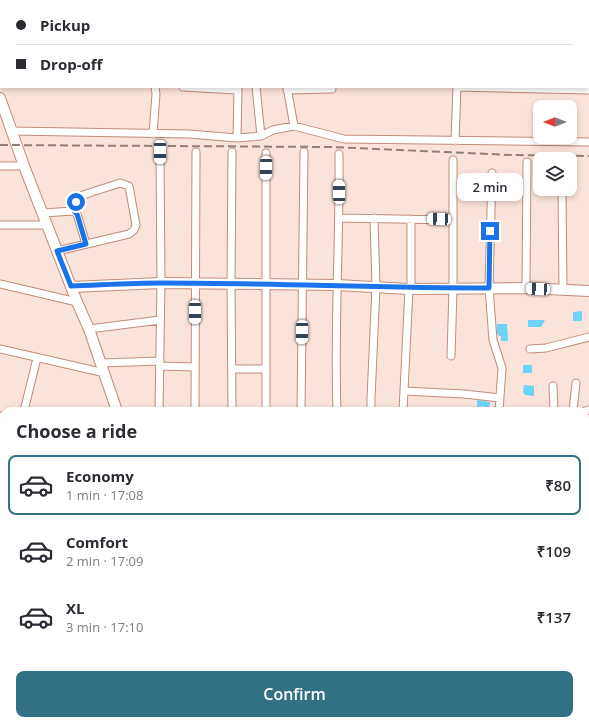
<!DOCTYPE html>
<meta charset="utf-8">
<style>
body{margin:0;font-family:"Open Sans",sans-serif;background:#f7f7f7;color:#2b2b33;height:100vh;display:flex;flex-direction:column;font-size:15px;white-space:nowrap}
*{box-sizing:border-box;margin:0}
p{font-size:13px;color:#7c7c81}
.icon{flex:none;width:22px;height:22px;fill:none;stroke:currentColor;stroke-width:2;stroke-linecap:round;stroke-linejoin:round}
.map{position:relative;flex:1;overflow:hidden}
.side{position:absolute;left:0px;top:407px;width:589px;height:318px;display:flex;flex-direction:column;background:#fff;border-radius:12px 12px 0 0;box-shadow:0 2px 6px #0003}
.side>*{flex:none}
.hud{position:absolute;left:0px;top:0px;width:589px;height:88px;box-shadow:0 2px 6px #0003;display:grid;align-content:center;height:88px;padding:0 16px;background:#fff}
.needle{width:26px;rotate:270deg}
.controls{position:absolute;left:533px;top:100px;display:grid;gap:8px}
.controls a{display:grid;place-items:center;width:44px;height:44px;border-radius:8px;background:#fff;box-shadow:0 2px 6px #0003;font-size:20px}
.end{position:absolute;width:18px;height:18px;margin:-9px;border:5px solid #1a73e8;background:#fff;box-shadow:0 0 0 2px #fff}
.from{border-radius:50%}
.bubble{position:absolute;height:28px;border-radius:8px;background:#fff;box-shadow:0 2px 6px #0003;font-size:13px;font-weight:600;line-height:28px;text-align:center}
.car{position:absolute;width:12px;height:24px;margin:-12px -6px;border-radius:5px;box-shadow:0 0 3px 1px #0007;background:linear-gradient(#fff 24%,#345 0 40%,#fff 0 76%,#345 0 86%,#fff 0)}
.hud b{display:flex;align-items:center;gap:14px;height:38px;font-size:15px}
.hud b+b{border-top:1px solid #e1e1e2}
.hud i{width:10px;height:10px;background:#2b2b33}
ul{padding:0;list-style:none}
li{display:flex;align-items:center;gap:12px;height:60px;margin:0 8px 6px;padding:0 8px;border:2px solid transparent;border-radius:8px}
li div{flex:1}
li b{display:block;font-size:15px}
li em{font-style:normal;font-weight:600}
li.selected{border-color:#317085}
li>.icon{width:36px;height:36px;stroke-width:1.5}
h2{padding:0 16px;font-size:18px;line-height:48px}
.button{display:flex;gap:8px;margin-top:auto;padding:8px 16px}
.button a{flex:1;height:46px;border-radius:8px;background:#317085;color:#fff;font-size:16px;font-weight:600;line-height:46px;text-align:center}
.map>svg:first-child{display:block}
.green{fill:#fdb092}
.building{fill:#6ad5f9}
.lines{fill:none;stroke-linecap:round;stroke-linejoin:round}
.street-casing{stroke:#c18c78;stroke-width:9}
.secondary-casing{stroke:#c18c78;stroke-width:12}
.street{stroke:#fff;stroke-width:7}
.secondary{stroke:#fff;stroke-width:10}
.rail{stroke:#927d74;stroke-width:2;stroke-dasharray:8 4;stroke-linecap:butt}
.route{stroke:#1a73e8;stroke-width:5}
</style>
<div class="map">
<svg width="589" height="725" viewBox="0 0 589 725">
<rect width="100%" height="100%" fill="#fae3da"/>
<path class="green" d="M585 526 589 530V724L566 721H585Z
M332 721H454V725H338Z"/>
<path class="building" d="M582 311V321H573V312Z
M528 320H545L541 327H528Z
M497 324H507L508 341H501V336H499L497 333Z
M523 365H532V373H523Z
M524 385 534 386V396L526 395 523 393Z
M477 400 490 402 489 409 484 408V406L477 407Z"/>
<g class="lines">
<defs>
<path id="street" d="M50 0 51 1
M126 0V1
M165 0V1
M287 0V1
M419 0V1
M587 0V1
M8 1V0
M75 1 79 0
M240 1 245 0
M333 1V0
M373 1V0
M461 1V0
M503 1V0
M544 1V0
M588 16 589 34
M0 65 1 58
M183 87 237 90
M256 87 261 136
M287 87 294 126
M457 87 589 90
M287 90 332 89
M12 131 189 134 237 138 261 136 273 130 294 126 344 139 589 142
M153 134 156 94 155 87
M237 138 238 87
M455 141 457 87
M232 152 231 284 232 411
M0 166H24
M492 173 489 288 493 340 502 368 499 411
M562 189 563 290
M43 213 73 211 77 214 86 244
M339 218 453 220
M0 225H47
M57 251 129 234 134 230 136 225 129 186 120 183 83 195 75 203 73 211
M0 284 77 302
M526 288 527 162
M411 289V219
M89 329 160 320
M0 349 105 373
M530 349 546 348 589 337
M451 356 453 289V160
M101 363 160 361
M160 366 195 367
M232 369H266
M553 386 554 411
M404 391 464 394 500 398
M24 411 37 358
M159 411 161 283 160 152
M195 411 196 152
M266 411V153
M301 411 304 152
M337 411C334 325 340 239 339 154
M371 411V398L376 287 374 218
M403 411 409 289
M573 411 576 383
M585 411 589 410
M0 416H4
M585 455 589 454
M585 489 589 488
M585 513 589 517
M0 577 4 579
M0 605 4 600
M0 651 4 654
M209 721 221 725"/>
<path id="secondary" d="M0 98 24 166 77 302 89 329 117 411
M71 287 161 283 337 285 409 289 526 288 589 291
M0 490 4 493
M0 501 4 504
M298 721 304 725
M317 721 322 725"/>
</defs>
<use href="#street" class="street-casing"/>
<use href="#secondary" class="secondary-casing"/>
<use href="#street" class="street"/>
<use href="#secondary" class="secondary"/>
<path class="rail" d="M0 145 332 147 512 155 589 156"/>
</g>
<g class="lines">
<path class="route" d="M76 202 74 211 77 214 86 244 57 251 71 286C101 285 131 283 162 283 271 283 380 288 489 288L490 231"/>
</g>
</svg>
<div class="controls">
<a><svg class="needle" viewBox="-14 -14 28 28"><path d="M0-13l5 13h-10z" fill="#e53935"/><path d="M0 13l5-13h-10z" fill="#7c7c81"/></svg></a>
<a><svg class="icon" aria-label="layers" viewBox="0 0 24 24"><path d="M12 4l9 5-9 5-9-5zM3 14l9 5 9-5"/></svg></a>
</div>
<i class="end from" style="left:76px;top:202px"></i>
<i class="end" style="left:490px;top:231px"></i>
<div class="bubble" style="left:457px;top:173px;width:66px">2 min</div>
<i class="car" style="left:160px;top:152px;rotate:180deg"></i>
<i class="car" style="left:266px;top:168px;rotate:181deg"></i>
<i class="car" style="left:339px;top:192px;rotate:359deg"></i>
<i class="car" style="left:439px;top:219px;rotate:272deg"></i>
<i class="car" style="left:538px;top:289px;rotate:273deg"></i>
<i class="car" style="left:195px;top:312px;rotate:180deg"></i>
<i class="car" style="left:302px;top:332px;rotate:181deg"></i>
<div class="hud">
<b><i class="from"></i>Pickup</b>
<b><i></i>Drop-off</b>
</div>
<section class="side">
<h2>Choose a ride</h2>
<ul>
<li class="selected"><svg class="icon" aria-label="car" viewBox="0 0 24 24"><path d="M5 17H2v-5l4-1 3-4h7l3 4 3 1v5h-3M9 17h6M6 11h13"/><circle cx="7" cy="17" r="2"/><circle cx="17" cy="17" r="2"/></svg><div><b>Economy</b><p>1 min · 17:08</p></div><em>₹80</em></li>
<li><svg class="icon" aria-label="car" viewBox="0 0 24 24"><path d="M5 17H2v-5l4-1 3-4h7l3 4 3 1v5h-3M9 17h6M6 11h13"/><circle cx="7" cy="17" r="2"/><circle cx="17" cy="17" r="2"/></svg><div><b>Comfort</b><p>2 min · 17:09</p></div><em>₹109</em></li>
<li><svg class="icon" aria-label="car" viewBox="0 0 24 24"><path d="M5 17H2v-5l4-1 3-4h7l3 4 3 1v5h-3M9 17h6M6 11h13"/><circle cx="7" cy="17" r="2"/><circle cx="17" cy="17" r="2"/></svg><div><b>XL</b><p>3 min · 17:10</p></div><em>₹137</em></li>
</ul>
<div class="button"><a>Confirm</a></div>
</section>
</div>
